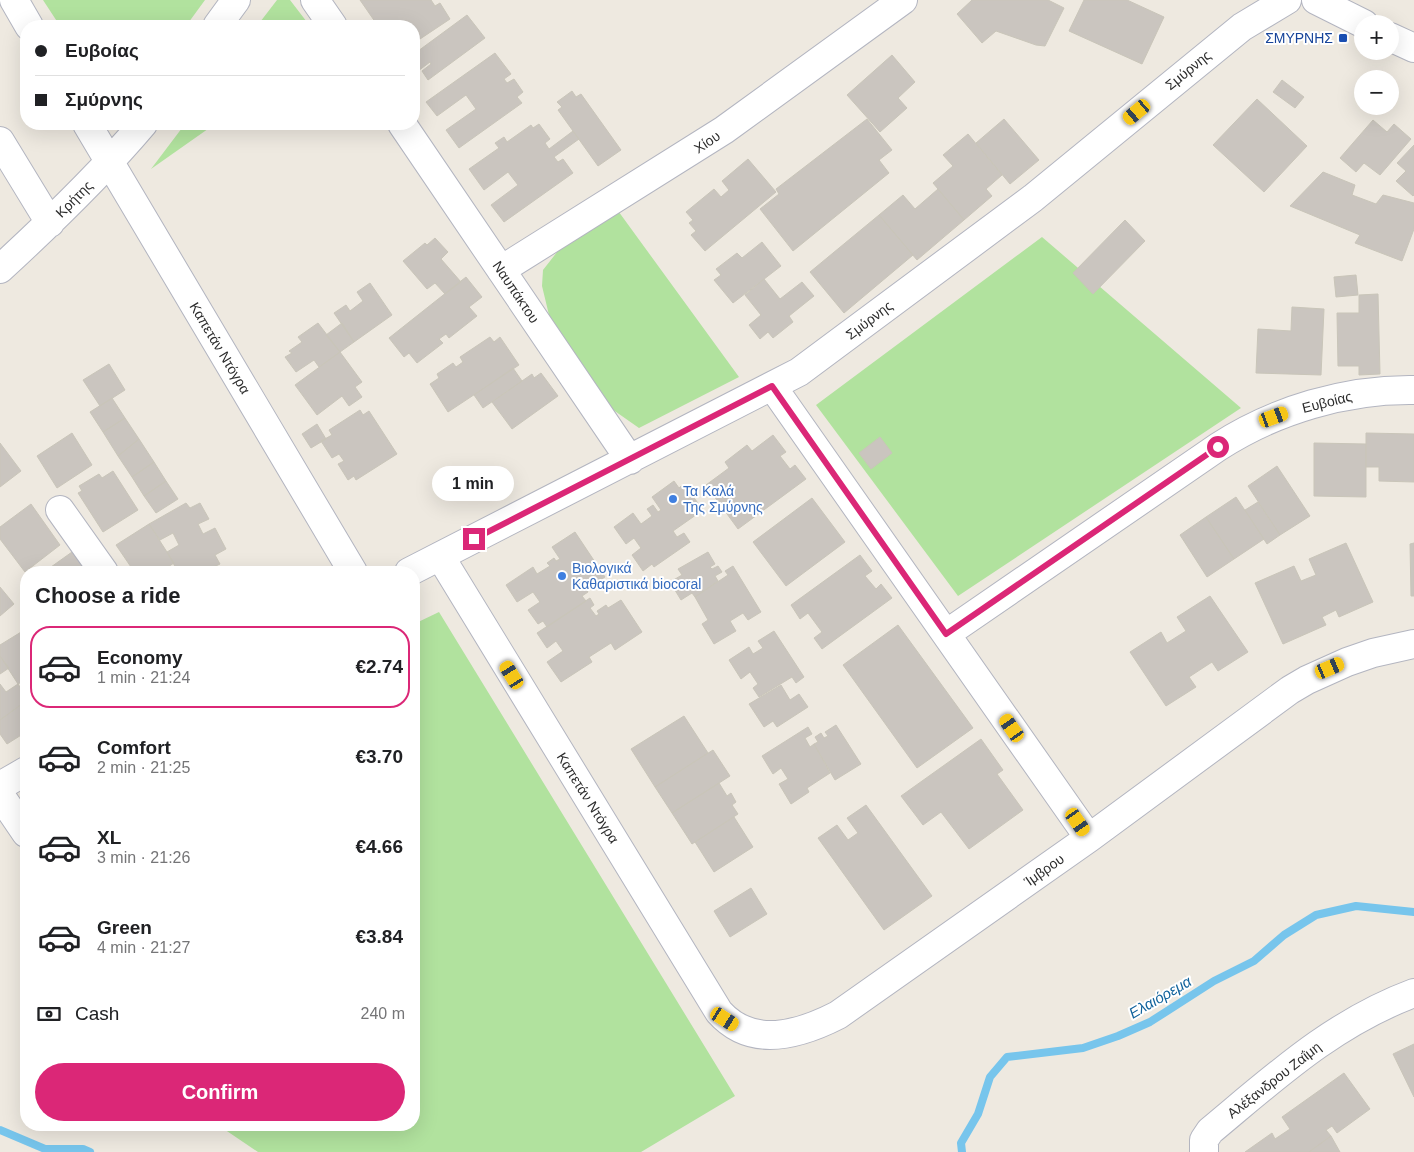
<!DOCTYPE html>
<meta charset="utf-8">
<style>
body{margin:0;font-family:Arial,sans-serif;background:#f2f2f2;color:#202124;height:100vh;display:flex;flex-direction:column;font-size:19px;white-space:nowrap}
*{box-sizing:border-box;margin:0}
p{font-size:16px;color:#757577}
.icon{flex:none;width:28px;height:28px;fill:none;stroke:currentColor;stroke-width:2;stroke-linecap:round;stroke-linejoin:round}
.map{position:relative;flex:1;overflow:hidden}
.panel{position:absolute;left:20px;top:566px;width:400px;height:565px;display:flex;flex-direction:column;background:#fff;border-radius:20px;box-shadow:0 5px 20px #0002}
.panel>*{flex:none}
.banner{position:absolute;left:20px;top:20px;width:400px;height:110px;border-radius:20px;box-shadow:0 5px 20px #0002;display:grid;align-content:center;height:110px;padding:0 15px;background:#fff}
.fabs{position:absolute;left:1354px;top:15px;display:grid;gap:10px}
.fabs a{display:grid;place-items:center;width:45px;height:45px;border-radius:50%;background:#fff;box-shadow:0 5px 20px #0002;font-size:25px}
.end{position:absolute;width:22px;height:22px;margin:-11px;border:6px solid #db2777;background:#fff;box-shadow:0 0 0 2px #fff}
.from{border-radius:50%}
.bubble{position:absolute;height:35px;border-radius:18px;background:#fff;box-shadow:0 5px 20px #0002;font-size:16px;font-weight:600;line-height:35px;text-align:center}
.car{position:absolute;width:15px;height:30px;margin:-15px -8px;border-radius:6px;box-shadow:0 0 4px 1px #0007;background:linear-gradient(#f5c518 24%,#345 0 40%,#f5c518 0 76%,#345 0 86%,#f5c518 0)}
.banner b{display:flex;align-items:center;gap:18px;height:48px;font-size:19px}
.banner b+b{border-top:1px solid #e0e0e0}
.banner i{width:12px;height:12px;background:#202124}
ul{padding:0;list-style:none}
li{display:flex;align-items:center;gap:15px;height:82px;margin:0 10px 8px;padding:0 5px;border:2px solid transparent;border-radius:20px}
li div{flex:1}
li b{display:block;font-size:19px}
li em{font-style:normal;font-weight:600}
li.selected{border-color:#db2777}
li>.icon{width:45px;height:45px;stroke-width:1.5}
h2{padding:0 15px;font-size:22px;line-height:60px}
.pay{display:flex;align-items:center;gap:12px;height:55px;padding:0 15px;font-size:19px}
.pay p{margin-inline-start:auto}
.primary-button{display:flex;gap:10px;margin-top:auto;padding:10px 15px}
.primary-button a{flex:1;height:58px;border-radius:30px;background:#db2777;color:#fff;font-size:20px;font-weight:600;line-height:58px;text-align:center}
.map>svg:first-child{display:block}
.green{fill:#b1e29e}
.lines{fill:none;stroke-linecap:round;stroke-linejoin:round}
.stream{stroke:#77c5ec;stroke-width:8}
.building{fill:#cac5bf;stroke:#c9c5b9}
.minor-casing{stroke:#b3b5c0;stroke-width:30}
.minor{stroke:#fff;stroke-width:28}
.route{stroke:#db2777;stroke-width:6}
.transit-dot{fill:#1a4fb4;stroke:#fff;stroke-width:2}
.shop-dot{fill:#3f7fe0;stroke:#fff;stroke-width:2}
.labels{text-anchor:middle;dominant-baseline:central;stroke-width:4;stroke-linejoin:round;paint-order:stroke}
.transit-label{font-size:14px;fill:#164399;stroke:#fff;text-anchor:end}
.street-label{font-size:14px;fill:#2d2d2d;stroke:#fff}
.shop-label{font-size:14px;fill:#366cbe;stroke:#fff;text-anchor:start}
.water-label{font-size:15px;font-style:italic;fill:#11639c;stroke:#fff}
</style>
<div class="map">
<svg width="1414" height="1152" viewBox="0 0 1414 1152">
<rect width="100%" height="100%" fill="#eee9e0"/>
<path class="green" d="M43 0H205L186 26H60Z
M277 0H290L310 26H257Z
M185 124H215L151 169Z
M616 208 739 377 639 428 609 407 558 334 549 315 542 286 543 270 561 247Z
M1042 237 1241 408 958 596 816 405Z
M439 612 735 1096 641 1152H258L218 1125H414V624Z"/>
<g class="lines">
<path class="stream" d="M0 1130 45 1149H83L90 1152
M962 1152 961 1143 978 1114 990 1077 1007 1057 1083 1048 1118 1036 1150 1022 1214 981 1254 961 1284 935 1316 915 1356 906 1414 912"/>
</g>
<path class="building" d="M360 0H431L435 6 440 3 450 19 414 43V26H378Z
M972 0H1048L1064 8 1045 46 1036 45 996 31 982 43 957 14Z
M1084 0H1127L1164 17 1142 64 1069 31Z
M467 15 485 38 428 80 422 71 431 64 430 62 414 74V54Z
M495 53 511 74 504 79 507 83 514 79 523 92 517 97 522 103 459 148 446 130 476 109 466 95 437 116 426 102Z
M892 55 915 82 898 98 907 108 880 132 847 95Z
M1282 80 1304 97 1295 108 1273 92Z
M572 91 576 97 581 94 621 150 598 166 558 110 562 107 557 102Z
M1257 99 1307 146 1264 192 1213 145Z
M867 119 892 150 879 160 889 173 793 251 760 209 779 194 776 189Z
M1004 119 1039 160 1010 184 976 143Z
M1373 120 1387 132 1394 124 1411 139 1380 175 1364 163 1356 172 1340 158Z
M539 124 550 139 545 143 549 149 573 131 579 139 554 157 558 162 563 159 573 173 504 222 491 205 518 185 508 172 484 190 469 169 499 148 495 143 504 137 507 142 531 125 533 128Z
M968 134 1002 175 986 189 992 196 964 220 933 183 953 166 943 155Z
M1414 145V195L1413 196 1396 181 1406 171 1397 163Z
M748 159 776 192 705 251 691 235 696 231 689 223 693 220 686 212 714 189 721 197 729 190 722 181Z
M1323 172 1355 185 1352 195 1376 204 1383 195 1414 203V229L1402 261 1355 243 1360 235 1290 206Z
M938 189 964 220 917 260 879 215 903 195 915 209Z
M879 215 913 255 844 313 810 272Z
M1125 220 1145 241 1093 294 1073 273Z
M435 238 448 252 441 259 461 282 445 294 435 283 427 289 403 261 425 243 427 245Z
M762 242 781 266 733 303 714 280 721 275 716 269 737 253 742 258Z
M1356 275 1358 295 1336 297 1334 277Z
M466 277 482 297 469 307 477 316 449 338 446 334 439 339 443 343 417 363 409 353 404 357 389 338Z
M764 279 780 299 802 282 814 296 789 316 793 322 773 338 768 332 760 339 749 325 761 315 745 295Z
M370 283 392 315 354 342 334 313 346 305 350 311 363 301 357 292Z
M1378 294 1380 374 1359 375V366H1338L1337 313H1359V295Z
M1292 307 1324 309 1321 375 1256 373 1258 329 1291 331Z
M318 323 340 352 319 367 314 360 296 372 285 357 292 353 289 351 302 342 298 337Z
M342 323 354 342 340 352 326 335Z
M490 337 494 342 500 337 519 365 448 412 430 384 439 378 437 374 453 363 456 367 463 362 460 357Z
M340 352 362 382 355 387 362 397 349 406 342 396 317 415 295 385Z
M109 364 125 390 100 406 83 380Z
M513 368 522 381 483 408 474 395Z
M541 373 558 396 512 429 492 402 532 374 534 378Z
M112 398 125 418 103 432 90 412Z
M360 410 363 415 369 411 397 454 356 480 354 476 348 480 338 464 344 461 339 454 332 458 321 441 332 435 329 430Z
M125 418 139 439 118 456 103 432Z
M317 424 326 439 311 448 302 434Z
M72 433 92 465 57 488 37 456Z
M1366 433 1414 434V482L1379 481V467H1366Z
M773 435 786 452 780 456 790 469 795 465 806 479 738 529 706 485 729 468 725 462 747 445 752 451Z
M880 437 892 453 871 469 859 453Z
M139 439 154 462 132 477 118 456Z
M0 443 21 471 0 487Z
M1314 443 1366 444V497L1314 496Z
M154 462 166 481 144 496 132 477Z
M1277 466 1310 516 1280 535 1248 486Z
M113 471 138 510 103 532 78 493 82 491 79 486 99 474 102 478Z
M166 481 178 499 156 513 144 496Z
M674 481 679 488 684 484 703 510 673 531 677 537 684 533 690 542 654 567 652 564 643 571 632 555 641 548 634 538 626 544 614 527 633 513 641 524 652 516 647 509 653 505 658 512 661 510 652 497Z
M1236 497 1264 539 1234 559 1206 517Z
M812 498 845 542 786 586 753 542Z
M1258 502 1280 535 1267 544 1245 510Z
M186 503 190 508 200 503 209 519 198 524 203 534 215 528 226 549 215 555 220 564 203 572H178L167 552 179 545 173 533 160 540 149 524Z
M31 504 60 545 25 572 0 539V527Z
M1206 517 1234 559 1207 577 1180 535Z
M149 524 174 563 160 572H122L131 567 116 545Z
M575 532 605 577 586 589 588 592 582 596 586 601 547 627 543 621 538 624 528 610 540 602 533 592 517 602 506 585 533 567 537 574 550 566 547 563 554 558 556 561 560 559 552 547Z
M1346 543 1373 602 1339 617 1336 610 1322 617 1326 625 1283 644 1255 583 1294 566 1301 581 1316 575 1309 559Z
M1414 543V596H1411L1410 544Z
M79 547 96 572H44Z
M708 552 715 564 710 567 712 569 718 566 722 572 715 576 718 581 695 597 692 593 681 600 670 582 682 575 678 569Z
M860 555 872 571 865 576 876 589 881 584 892 598 822 649 814 638 822 632 808 613 800 619 791 605Z
M733 566 761 612 748 620 743 613 730 621 736 631 714 644 702 624 708 620 695 597 728 575 725 571Z
M0 587 14 604 0 616Z
M1210 596 1248 652 1218 671 1212 662 1189 677 1196 687 1166 706 1130 652 1161 632 1167 643 1186 631 1177 617Z
M590 598 594 605 590 608 596 616 599 614 597 611 606 605 608 608 621 600 642 632 615 650 611 643 589 657 592 662 561 682 547 662 563 651 556 641 547 648 537 633Z
M898 625 973 728 917 768 843 665Z
M26 629V679L18 684 0 656V645Z
M774 631 804 677 796 683 792 677 759 697 753 688 758 684 750 672 741 679 729 660 749 647 753 654 763 648 758 641Z
M0 656 9 668 0 674Z
M0 684 6 692 18 684 26 696V701L0 720Z
M781 685 790 700 799 694 808 707 777 727 773 721 764 727 749 704Z
M26 701V732L7 744 0 734V720Z
M684 716 708 753 655 787 631 749Z
M836 725 861 764 835 780 814 744 818 742 815 737 821 733 824 738 828 736 825 732Z
M808 727 812 734 805 738 810 747 814 744 830 773 807 788 809 792 791 804 779 784 788 779 781 768 773 774 762 756Z
M981 739 1003 770 997 774 1023 810 969 849 941 812 923 825 901 796Z
M713 750 730 776 672 813 655 787Z
M719 783 727 796 731 793 736 802 732 805 738 814 692 844 672 813Z
M866 805 932 896 884 930 818 838 837 825 848 840 858 833 847 818Z
M734 817 753 847 714 872 695 842Z
M751 888 767 914 730 937 714 911Z
M1414 1044V1097L1393 1054Z
M1344 1073 1370 1109 1337 1133 1332 1126 1326 1130 1331 1136 1309 1152H1245L1272 1133 1275 1139 1290 1129 1282 1117Z
M1331 1136 1340 1152H1309Z"/>
<g class="lines">
<defs>
<path id="minor" d="M14 0 29 26
M315 0 333 26
M1316 0 1364 24
M217 26 236 0
M1390 37 1414 48
M87 124 353 572
M402 124 630 460
M0 141 50 223
M0 269C50 223 99 176 143 124
M501 270 724 130 903 0
M772 386 1089 838
M60 510 104 572
M440 556 719 1012C752 1049 799 1035 838 1015L1089 838 1290 690 1307 680 1347 662 1373 653 1414 644
M409 572 799 372 1033 198 1242 27 1287 0
M946 634 1218 447C1275 410 1346 389 1414 390
M0 786 26 771
M0 795 26 833
M1204 1152V1140L1210 1131C1275 1077 1333 1023 1414 993"/>
</defs>
<use href="#minor" class="minor-casing"/>
<use href="#minor" class="minor"/>
</g>
<g class="lines">
<path class="route" d="M474 539 772 386 946 634 1218 447"/>
</g>
<rect class="transit-dot" x="1338" y="33" width="10" height="10" rx="2.5"/>
<g class="shop-dot">
<circle cx="673" cy="499" r="5"/>
<circle cx="562" cy="576" r="5"/>
</g>
<g class="labels">
<g class="transit-label">
<text x="1333" y="38">ΣΜΥΡΝΗΣ</text>
</g>
<g class="street-label">
<text transform="translate(1188 70) rotate(-39)">Σμύρνης</text>
<text transform="translate(707 142) rotate(-34)">Χίου</text>
<text transform="translate(74 199) rotate(-45)">Κρήτης</text>
<text transform="translate(516 292) rotate(56)">Ναυπάκτου</text>
<text transform="translate(869 320) rotate(-37)">Σμύρνης</text>
<text transform="translate(220 348) rotate(59)">Καπετάν Ντόγρα</text>
<text transform="translate(1327 402) rotate(-14)">Ευβοίας</text>
<text transform="translate(588 798) rotate(58)">Καπετάν Ντόγρα</text>
<text transform="translate(1044 870) rotate(-35)">Ίμβρου</text>
<text transform="translate(1274 1080) rotate(-38)">Αλέξανδρου Ζαΐμη</text>
</g>
<g class="shop-label">
<text x="683" y="491">Τα Καλά<tspan x="683" dy="16">Της Σμύρνης</tspan></text>
<text x="572" y="568">Βιολογικά<tspan x="572" dy="16">Καθαριστικά biocoral</tspan></text>
</g>
<g class="water-label">
<text transform="translate(1160 997) rotate(-30)">Ελαιόρεμα</text>
</g>
</g>
</svg>
<div class="fabs">
<a>+</a>
<a>−</a>
</div>
<i class="end from" style="left:1218px;top:447px"></i>
<i class="end" style="left:474px;top:539px"></i>
<div class="bubble" style="left:432px;top:466px;width:82px">1 min</div>
<i class="car" style="left:1137px;top:112px;rotate:230deg"></i>
<i class="car" style="left:1274px;top:417px;rotate:70deg"></i>
<i class="car" style="left:1330px;top:668px;rotate:67deg"></i>
<i class="car" style="left:512px;top:675px;rotate:328deg"></i>
<i class="car" style="left:1012px;top:728px;rotate:325deg"></i>
<i class="car" style="left:1078px;top:822px;rotate:145deg"></i>
<i class="car" style="left:725px;top:1019px;rotate:122deg"></i>
<div class="banner">
<b><i class="from"></i>Ευβοίας</b>
<b><i></i>Σμύρνης</b>
</div>
<section class="panel">
<h2>Choose a ride</h2>
<ul>
<li class="selected"><svg class="icon" aria-label="car" viewBox="0 0 24 24"><path d="M5 17H2v-5l4-1 3-4h7l3 4 3 1v5h-3M9 17h6M6 11h13"/><circle cx="7" cy="17" r="2"/><circle cx="17" cy="17" r="2"/></svg><div><b>Economy</b><p>1 min · 21:24</p></div><em>€2.74</em></li>
<li><svg class="icon" aria-label="car" viewBox="0 0 24 24"><path d="M5 17H2v-5l4-1 3-4h7l3 4 3 1v5h-3M9 17h6M6 11h13"/><circle cx="7" cy="17" r="2"/><circle cx="17" cy="17" r="2"/></svg><div><b>Comfort</b><p>2 min · 21:25</p></div><em>€3.70</em></li>
<li><svg class="icon" aria-label="car" viewBox="0 0 24 24"><path d="M5 17H2v-5l4-1 3-4h7l3 4 3 1v5h-3M9 17h6M6 11h13"/><circle cx="7" cy="17" r="2"/><circle cx="17" cy="17" r="2"/></svg><div><b>XL</b><p>3 min · 21:26</p></div><em>€4.66</em></li>
<li><svg class="icon" aria-label="car" viewBox="0 0 24 24"><path d="M5 17H2v-5l4-1 3-4h7l3 4 3 1v5h-3M9 17h6M6 11h13"/><circle cx="7" cy="17" r="2"/><circle cx="17" cy="17" r="2"/></svg><div><b>Green</b><p>4 min · 21:27</p></div><em>€3.84</em></li>
</ul>
<div class="pay"><svg class="icon" aria-label="cash" viewBox="0 0 24 24"><path d="M3 7h18v10H3z"/><circle cx="12" cy="12" r="2"/></svg>Cash<p>240 m</p></div>
<div class="primary-button"><a>Confirm</a></div>
</section>
</div>
